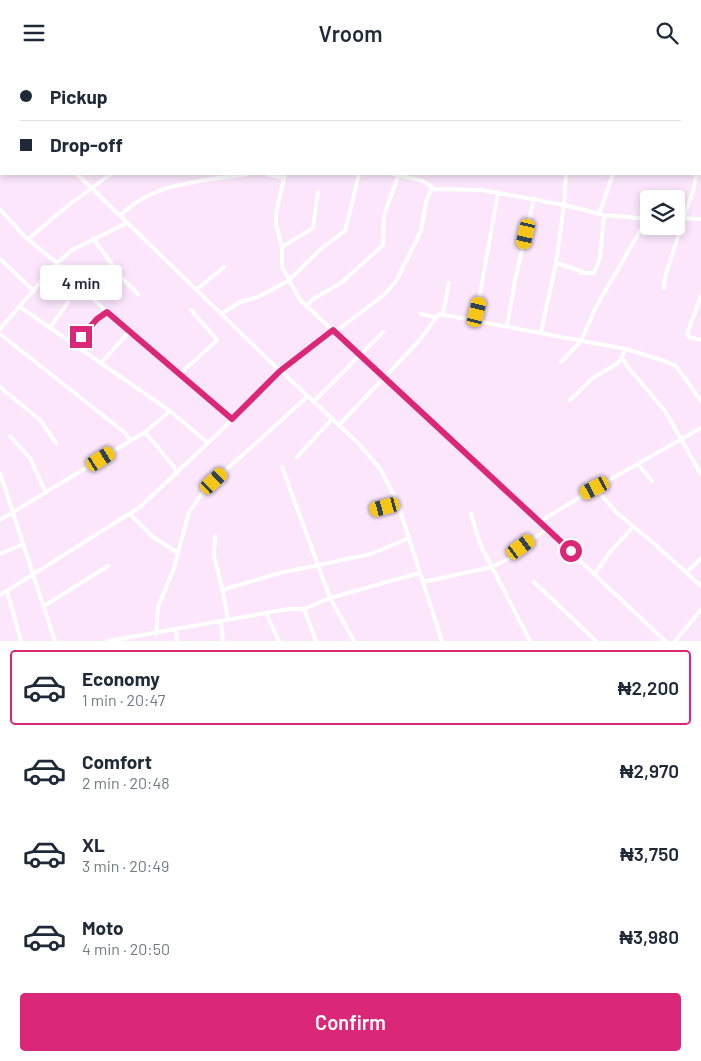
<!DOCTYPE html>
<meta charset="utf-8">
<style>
body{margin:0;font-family:Barlow,sans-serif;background:#f6f6f7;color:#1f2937;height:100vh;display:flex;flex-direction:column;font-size:19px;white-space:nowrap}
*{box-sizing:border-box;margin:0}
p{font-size:16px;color:#747a83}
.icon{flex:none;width:28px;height:28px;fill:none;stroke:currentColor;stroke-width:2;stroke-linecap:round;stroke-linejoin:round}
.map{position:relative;height:576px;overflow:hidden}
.drawer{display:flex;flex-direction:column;background:#fff;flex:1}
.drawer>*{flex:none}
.guide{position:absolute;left:0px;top:0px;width:701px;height:110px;box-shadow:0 2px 8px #0003;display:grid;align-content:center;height:110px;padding:0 20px;background:#fff}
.buttons{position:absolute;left:640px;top:125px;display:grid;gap:10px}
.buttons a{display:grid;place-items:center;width:45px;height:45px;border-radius:5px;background:#fff;box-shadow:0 2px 8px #0003;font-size:25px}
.end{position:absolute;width:22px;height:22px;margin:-11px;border:6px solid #db2777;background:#fff;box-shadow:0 0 0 2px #fff}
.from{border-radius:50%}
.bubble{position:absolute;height:35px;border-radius:5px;background:#fff;box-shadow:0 2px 8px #0003;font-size:16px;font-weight:600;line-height:35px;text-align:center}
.car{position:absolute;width:15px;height:30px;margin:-15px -8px;border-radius:6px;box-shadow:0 0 4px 1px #0007;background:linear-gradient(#f5c518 24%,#345 0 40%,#f5c518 0 76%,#345 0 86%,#f5c518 0)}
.guide b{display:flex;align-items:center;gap:18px;height:48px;font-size:19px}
.guide b+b{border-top:1px solid #e0e1e3}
.guide i{width:12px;height:12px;background:#1f2937}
ul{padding:9px 0 0;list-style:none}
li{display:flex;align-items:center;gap:15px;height:75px;margin:0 10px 8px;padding:0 10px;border:2px solid transparent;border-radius:5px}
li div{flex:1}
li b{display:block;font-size:19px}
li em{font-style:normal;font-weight:600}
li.selected{border-color:#db2777}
li>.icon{width:45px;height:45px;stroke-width:1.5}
.button{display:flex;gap:10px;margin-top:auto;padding:10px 20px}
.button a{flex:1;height:58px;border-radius:5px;background:#db2777;color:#fff;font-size:20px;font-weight:600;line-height:58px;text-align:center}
header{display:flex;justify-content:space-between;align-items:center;height:65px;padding:0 20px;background:#fff;font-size:22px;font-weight:600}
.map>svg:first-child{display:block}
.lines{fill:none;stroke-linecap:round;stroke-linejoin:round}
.minor{stroke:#fff;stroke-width:4}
.route{stroke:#db2777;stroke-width:6}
</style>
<header><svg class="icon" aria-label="menu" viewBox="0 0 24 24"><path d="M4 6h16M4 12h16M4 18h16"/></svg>Vroom<svg class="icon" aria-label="search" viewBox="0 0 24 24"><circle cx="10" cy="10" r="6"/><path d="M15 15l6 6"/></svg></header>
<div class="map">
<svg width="701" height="576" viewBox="0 0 701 576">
<rect width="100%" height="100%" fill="#fbe6fb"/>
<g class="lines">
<path class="minor" d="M335 1V0
M435 1V0
M547 1V0
M583 1 584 0
M652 1V0
M0 38 1 39
M77 109 280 306
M267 109 284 113
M285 109 276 148V159L282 182V202L300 235 539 457
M432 124 482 125 564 140 566 109
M0 144 25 172 57 198 107 247 232 354
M599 149 613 109
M120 151C152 117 204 116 247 109
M676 153 701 154
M93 173 121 212 138 229
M28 174 70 139 111 109
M282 182 313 163 318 127
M0 194 34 226
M556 198 581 206
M580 208H594L600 193 604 150
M664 223 665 212 694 122 696 109
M513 224 534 133
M196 225 224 202
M701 231 687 269 689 272 701 275
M307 241 313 234 341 218 383 180 384 150 399 109
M20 242 170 346
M221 249 240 237 258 232 288 216 323 182 345 166 359 109
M421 249 435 252
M443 249 449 218
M475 257 498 128
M507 261 514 222
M50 263 68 237
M0 264 57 198 72 185 127 158
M335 267 386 228 396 216 421 166 426 137 432 122 423 116 393 109
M541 267 556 198 564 140 604 150 649 154
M0 269 124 367 130 375
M75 279 97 254 107 247
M622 293 627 301 665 346 701 409
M102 297 127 269
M561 297 581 276 596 242 647 154
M281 306 333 265
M180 309 217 275 191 245
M0 322 40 355 56 378
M570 335 593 313 618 298 626 284
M314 336 383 267
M339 360 418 277 439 249 626 284 665 296 676 301 701 336
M145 367 174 402 177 409
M10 371 30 393 46 428
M297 392 332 354
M638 399 652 416
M282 402 330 533 354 576
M0 408 55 576
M595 423 701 363
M375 445 397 436
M130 449 153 472 178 488
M471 449 480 479 530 576
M0 455 145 367 170 346 208 378 281 306 358 378 381 405 397 436 442 576
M215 471 214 491 223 527
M0 489 24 479
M686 508 701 493
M595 509 610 487 633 462
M423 517 492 502 508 494 546 464
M534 517 596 576
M7 526 21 576
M0 530 140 442 208 378
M44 541 108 501
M304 544 316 576
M267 550 279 576
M228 554 223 527 225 524 280 508 371 489 409 473
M221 557 223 576
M176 565 177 576
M156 569 158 542 173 506 189 447 206 423 308 331
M108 576 288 544H304L330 533 419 508
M665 576 539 457 595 423 617 448 651 476 701 521
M675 576 701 545"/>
</g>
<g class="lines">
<path class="route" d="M81 272 97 254 107 247 232 354 280 306 333 265 571 486"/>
</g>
</svg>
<div class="buttons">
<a><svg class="icon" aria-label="layers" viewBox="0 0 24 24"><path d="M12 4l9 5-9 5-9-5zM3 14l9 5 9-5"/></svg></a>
</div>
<i class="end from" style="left:571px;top:486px"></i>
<i class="end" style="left:81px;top:272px"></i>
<div class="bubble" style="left:40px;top:200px;width:82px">4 min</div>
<i class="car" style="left:526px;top:169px;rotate:193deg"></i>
<i class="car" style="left:477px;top:247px;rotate:14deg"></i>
<i class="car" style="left:101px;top:394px;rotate:57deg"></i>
<i class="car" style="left:214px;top:416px;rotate:47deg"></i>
<i class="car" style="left:595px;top:423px;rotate:243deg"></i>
<i class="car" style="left:385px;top:442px;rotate:255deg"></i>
<i class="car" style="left:521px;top:482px;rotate:54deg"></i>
<div class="guide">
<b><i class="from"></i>Pickup</b>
<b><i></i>Drop-off</b>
</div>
</div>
<section class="drawer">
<ul>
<li class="selected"><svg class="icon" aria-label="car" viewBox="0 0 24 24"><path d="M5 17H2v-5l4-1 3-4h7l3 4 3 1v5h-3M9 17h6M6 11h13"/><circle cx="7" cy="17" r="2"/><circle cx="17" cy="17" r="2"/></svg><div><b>Economy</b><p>1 min · 20:47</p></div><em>₦2,200</em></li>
<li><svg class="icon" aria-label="car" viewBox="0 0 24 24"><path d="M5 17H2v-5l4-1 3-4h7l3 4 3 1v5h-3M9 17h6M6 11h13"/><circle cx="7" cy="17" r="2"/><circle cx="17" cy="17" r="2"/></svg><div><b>Comfort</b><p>2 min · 20:48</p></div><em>₦2,970</em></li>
<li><svg class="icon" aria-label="car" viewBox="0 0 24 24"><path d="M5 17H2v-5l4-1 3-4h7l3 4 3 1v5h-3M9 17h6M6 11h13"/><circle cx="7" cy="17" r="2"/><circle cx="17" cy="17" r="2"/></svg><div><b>XL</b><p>3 min · 20:49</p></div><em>₦3,750</em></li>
<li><svg class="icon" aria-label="car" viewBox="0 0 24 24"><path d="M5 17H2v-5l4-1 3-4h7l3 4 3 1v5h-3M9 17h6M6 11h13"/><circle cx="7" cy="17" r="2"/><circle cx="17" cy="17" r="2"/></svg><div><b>Moto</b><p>4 min · 20:50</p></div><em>₦3,980</em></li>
</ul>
<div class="button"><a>Confirm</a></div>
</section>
